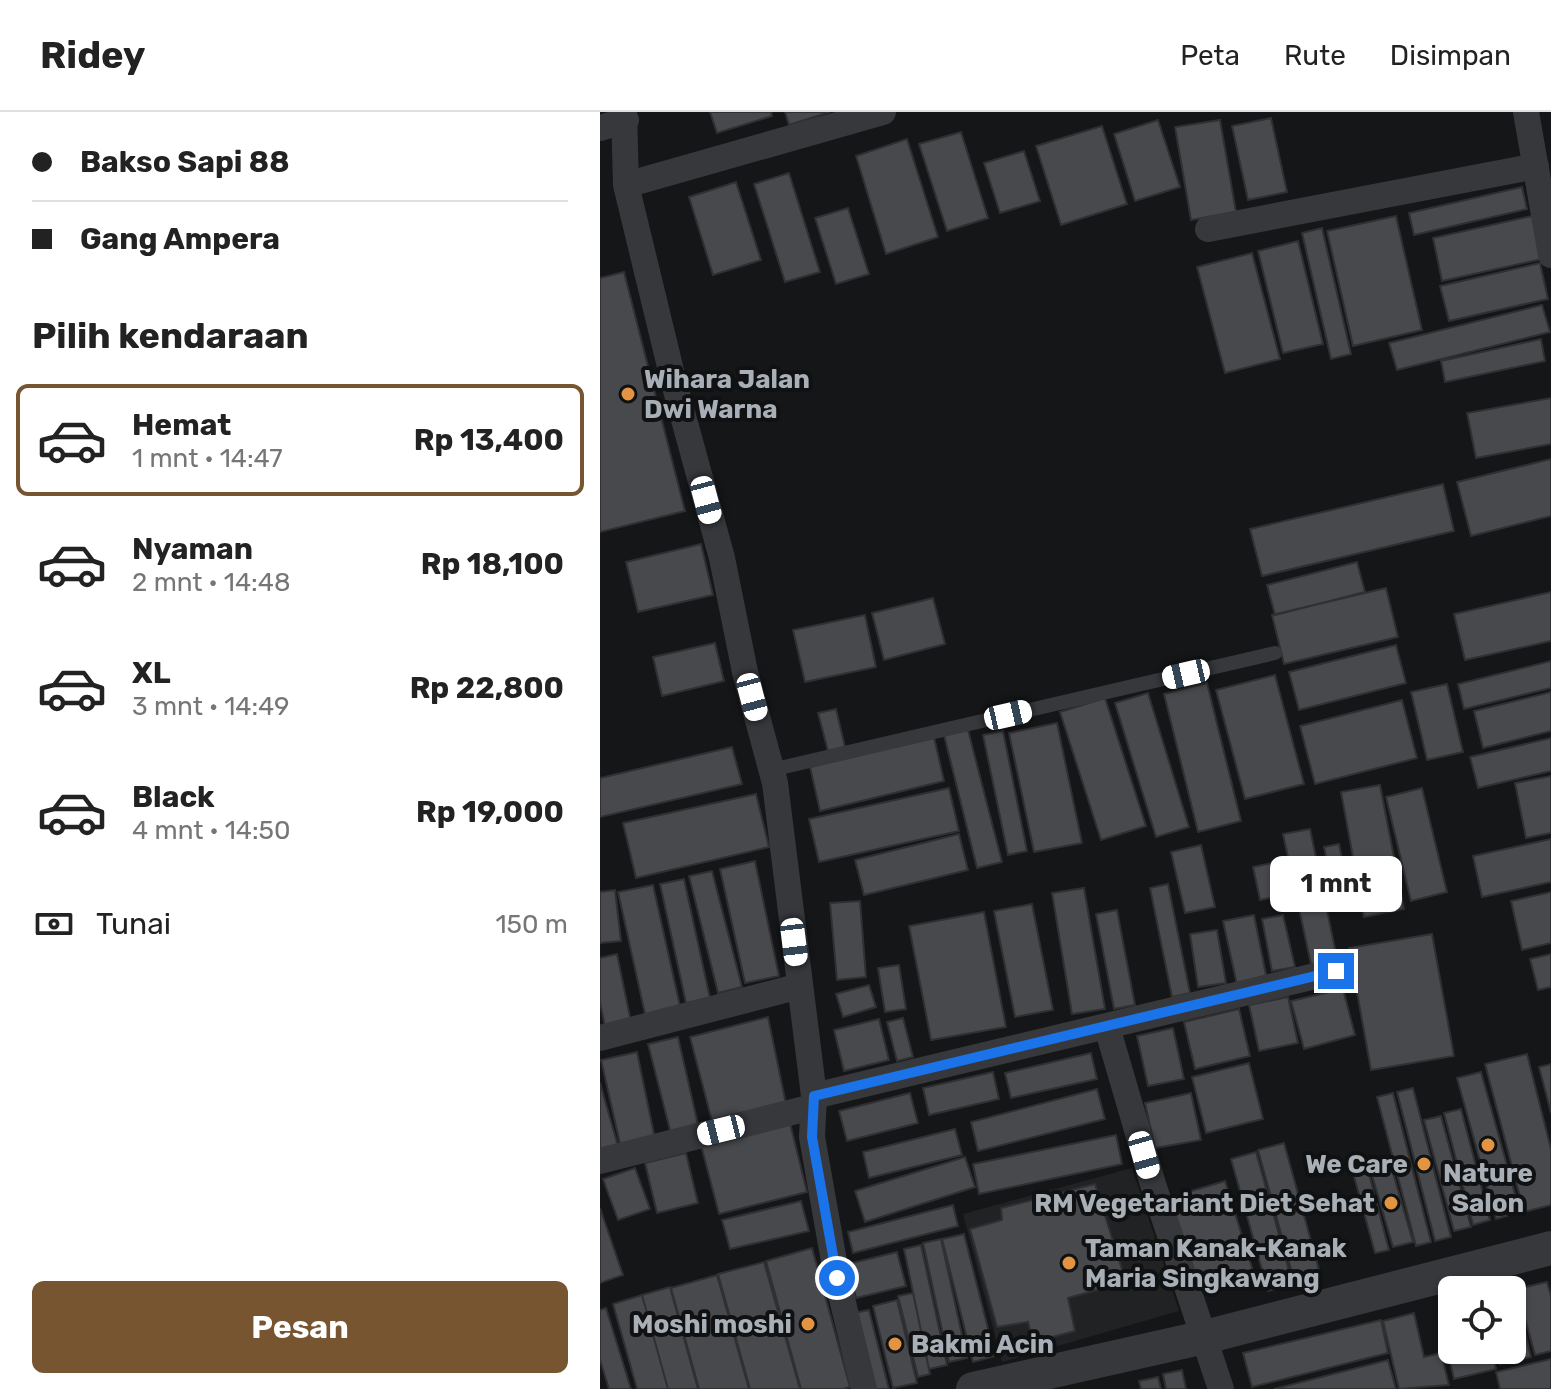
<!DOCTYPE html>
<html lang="id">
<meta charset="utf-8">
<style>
body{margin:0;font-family:Rubik,sans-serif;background:#f2f2f2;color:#222;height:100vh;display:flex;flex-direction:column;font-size:30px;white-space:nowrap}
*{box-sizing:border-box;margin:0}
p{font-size:26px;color:#767676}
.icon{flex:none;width:44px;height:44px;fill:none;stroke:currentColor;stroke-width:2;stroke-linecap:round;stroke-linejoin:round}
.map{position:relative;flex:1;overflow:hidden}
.side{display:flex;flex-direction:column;background:#fff;width:600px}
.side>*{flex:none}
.top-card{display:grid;align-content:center;height:176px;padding:0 32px;background:#fff}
.fabs{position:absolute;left:838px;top:1164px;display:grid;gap:16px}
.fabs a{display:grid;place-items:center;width:88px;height:88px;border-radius:12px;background:#fff;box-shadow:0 2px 6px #0004;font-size:40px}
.end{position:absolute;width:36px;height:36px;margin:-18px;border:10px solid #1a73e8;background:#fff;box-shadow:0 0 0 4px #fff}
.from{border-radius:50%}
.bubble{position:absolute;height:56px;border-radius:12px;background:#fff;box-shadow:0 2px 6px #0004;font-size:26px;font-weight:700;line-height:56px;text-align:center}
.car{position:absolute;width:24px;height:48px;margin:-24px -12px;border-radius:10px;box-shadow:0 0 6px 2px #0007;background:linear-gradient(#fff 24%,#345 0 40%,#fff 0 76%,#345 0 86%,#fff 0)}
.top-card b{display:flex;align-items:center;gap:28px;height:76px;font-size:30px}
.top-card b+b{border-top:2px solid #e0e0e0}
.top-card i{width:20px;height:20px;background:#222}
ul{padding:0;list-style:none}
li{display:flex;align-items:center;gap:24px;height:112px;margin:0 16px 12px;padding:0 16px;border:4px solid transparent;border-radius:12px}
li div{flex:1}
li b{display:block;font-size:30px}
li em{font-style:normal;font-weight:700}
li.current{border-color:#785531}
li>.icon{width:72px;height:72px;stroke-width:1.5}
h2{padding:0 32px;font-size:36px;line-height:96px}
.pay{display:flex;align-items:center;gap:20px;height:88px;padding:0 32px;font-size:30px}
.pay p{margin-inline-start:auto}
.button{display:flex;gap:16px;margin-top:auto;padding:16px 32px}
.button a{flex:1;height:92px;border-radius:12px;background:#785531;color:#fff;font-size:32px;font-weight:700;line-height:92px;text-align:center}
header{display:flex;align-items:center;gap:48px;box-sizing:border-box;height:112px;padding:0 40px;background:#fff;border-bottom:2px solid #e0e0e0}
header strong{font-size:38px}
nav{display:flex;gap:44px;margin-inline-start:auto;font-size:28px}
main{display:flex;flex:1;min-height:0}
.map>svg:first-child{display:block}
.built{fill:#212224}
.building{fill:#47494c;stroke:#303033;stroke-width:2}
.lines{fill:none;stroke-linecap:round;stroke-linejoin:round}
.service{stroke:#37383c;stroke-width:14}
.minor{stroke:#37383c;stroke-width:26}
.tertiary{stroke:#37383c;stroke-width:34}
.route{stroke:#1a73e8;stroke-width:10}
.poi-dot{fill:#e29443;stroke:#101112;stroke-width:3}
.labels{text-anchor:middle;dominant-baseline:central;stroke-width:8;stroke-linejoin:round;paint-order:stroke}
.poi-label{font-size:26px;font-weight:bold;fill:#a8afb6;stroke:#101112;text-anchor:start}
</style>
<header>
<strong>Ridey</strong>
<nav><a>Peta</a><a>Rute</a><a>Disimpan</a></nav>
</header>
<main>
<section class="side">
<div class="top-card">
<b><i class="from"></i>Bakso Sapi 88</b>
<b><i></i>Gang Ampera</b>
</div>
<h2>Pilih kendaraan</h2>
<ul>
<li class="current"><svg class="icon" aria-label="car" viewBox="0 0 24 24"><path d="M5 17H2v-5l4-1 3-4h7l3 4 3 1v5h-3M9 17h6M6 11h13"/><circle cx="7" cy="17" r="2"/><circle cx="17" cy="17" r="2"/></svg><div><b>Hemat</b><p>1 mnt · 14:47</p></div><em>Rp 13,400</em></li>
<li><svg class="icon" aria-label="car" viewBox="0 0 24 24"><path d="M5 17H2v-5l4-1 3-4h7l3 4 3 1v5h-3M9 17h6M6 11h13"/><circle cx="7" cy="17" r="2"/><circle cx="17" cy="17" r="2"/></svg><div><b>Nyaman</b><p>2 mnt · 14:48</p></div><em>Rp 18,100</em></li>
<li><svg class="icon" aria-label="car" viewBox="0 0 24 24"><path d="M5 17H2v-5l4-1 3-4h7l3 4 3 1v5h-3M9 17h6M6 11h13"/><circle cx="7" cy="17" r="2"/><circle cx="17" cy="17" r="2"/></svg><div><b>XL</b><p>3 mnt · 14:49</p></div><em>Rp 22,800</em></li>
<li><svg class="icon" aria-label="car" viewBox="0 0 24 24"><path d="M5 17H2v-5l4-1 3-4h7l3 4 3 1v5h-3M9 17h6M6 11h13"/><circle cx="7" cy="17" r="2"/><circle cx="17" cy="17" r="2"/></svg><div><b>Black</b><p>4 mnt · 14:50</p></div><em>Rp 19,000</em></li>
</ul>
<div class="pay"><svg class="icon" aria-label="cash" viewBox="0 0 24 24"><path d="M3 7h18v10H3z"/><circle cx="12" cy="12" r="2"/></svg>Tunai<p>150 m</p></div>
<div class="button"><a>Pesan</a></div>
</section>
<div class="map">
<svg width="951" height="1277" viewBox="0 0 951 1277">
<rect width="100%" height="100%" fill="#151617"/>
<path class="built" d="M532 1056 579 1199 402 1250 363 1102Z"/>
<path class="building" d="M110 0H171L172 4 117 21Z
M185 0H230L189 13Z
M671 6 687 80 648 88 632 14Z
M558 8 580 75 535 89 514 22Z
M620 8 636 100 591 108 575 15Z
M502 14 527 92 461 113 436 34Z
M361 20 388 106 347 119 319 32Z
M307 27 338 125 286 142 256 44Z
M424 39 440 89 400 101 384 51Z
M189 61 220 160 185 170 154 72Z
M136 70 161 148 113 163 89 85Z
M922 75 927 97 814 123 809 101Z
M248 96 269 162 236 172 215 106Z
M796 104 822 218 753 234 727 119Z
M932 104 942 147 842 169 833 126Z
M722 116 751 242 731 247 702 121Z
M698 129 723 232 683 241 658 139Z
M652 141 680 247 625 261 597 155Z
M940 151 948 187 849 209 840 174Z
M24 160 85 399 0 420V166Z
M942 193 950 220 797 258 789 231Z
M941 227 945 249 845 270 841 249Z
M951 286V332L876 346 867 301Z
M951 347V404L871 424 857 370Z
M843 372 854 419 662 464 650 417Z
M101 432 113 483 38 500 26 450Z
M757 450 765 480 675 503 667 473Z
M786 476 798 525 684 552 672 503Z
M951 480V529L865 548 854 502Z
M333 486 345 532 284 548 272 501Z
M265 503 276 555 205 570 193 518Z
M115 531 124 569 62 584 53 545Z
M796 533 806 571 699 598 689 560Z
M951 549V576L864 597 858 572Z
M675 563 704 672 645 687 616 578Z
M607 571 641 709 598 720 564 582Z
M847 572 863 640 827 648 811 580Z
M951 580V619L883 636 874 599Z
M548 581 589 715 556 725 515 591Z
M505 586 546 714 501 728 460 600Z
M802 588 817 646 715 672 700 614Z
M236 597 245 635 228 639 218 601Z
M457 611 482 731 434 740 409 621Z
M368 618 402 750 377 756 344 623Z
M403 619 427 739 408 743 383 623Z
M334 625 344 669 220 699 210 655Z
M951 626V659L878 676 870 645Z
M132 635 142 672 0 705V666Z
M951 664V721L926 726 915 671Z
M780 673 804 797 764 805 741 680Z
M349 676 359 719 219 750 209 707Z
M822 676 847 780 811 789 786 685Z
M156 682 169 735 36 766 23 711Z
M710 717 738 851 712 857 683 722Z
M359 722 368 758 264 783 255 748Z
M951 727V770L882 785 873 744Z
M739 732 749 782 735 785 724 735Z
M601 733 615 795 585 801 571 740Z
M155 749 179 864 145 871 120 757Z
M682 749 689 782 660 788 653 755Z
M112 759 142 875 118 881 89 764Z
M84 767 110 886 86 891 60 772Z
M568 772 590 881 572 885 550 776Z
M53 773 82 903 47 911 18 780Z
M484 776 505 897 472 902 452 781Z
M15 778 21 829 0 831V780Z
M951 780V831L922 838 911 789Z
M260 789 266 865 237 868 230 791Z
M432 792 453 898 415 905 394 799Z
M517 798 535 893 514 897 496 802Z
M384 800 406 915 331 928 309 814Z
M654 803 667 868 637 873 623 809Z
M683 803 695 855 672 859 662 807Z
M617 818 626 871 598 875 590 822Z
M832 822 854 944 771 958 749 836Z
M17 842 31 910 5 915 0 890V846Z
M951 842V875L938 878 930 847Z
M299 853 306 897 285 900 278 856Z
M269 873 276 895 243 905 236 882Z
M743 877 755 923 704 937 691 889Z
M688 885 698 931 659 939 649 893Z
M639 897 650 944 595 957 584 910Z
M168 905 186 992 113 1013 90 925Z
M303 906 313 945 297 949 287 910Z
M279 907 289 948 244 959 234 918Z
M573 916 584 967 548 974 537 924Z
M78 925 99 1017 72 1026 48 932Z
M37 940 55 1027 21 1036 1 948Z
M491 941 497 967 411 986 405 961Z
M927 942 951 1037V1093L924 1100 885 952Z
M649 951 663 1007 606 1021 592 965Z
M951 952V1001L939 955Z
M393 960 399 987 329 1003 323 976Z
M881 960 920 1100 896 1107 857 966Z
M0 971 20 1041 0 1046Z
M813 976 851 1125 835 1129 797 980Z
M497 977 505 1007 378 1039 371 1010Z
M310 981 318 1011 247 1029 239 999Z
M591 981 601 1028 555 1036 545 991Z
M793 981 831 1130 816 1134 777 985Z
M861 997 890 1108 873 1113 844 1001Z
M841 1004 871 1115 854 1119 824 1008Z
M190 1011 207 1080 119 1102 101 1033Z
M355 1017 362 1043 269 1066 263 1040Z
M516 1023 522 1052 379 1082 373 1052Z
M684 1031 721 1165 695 1172 658 1038Z
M656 1040 693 1173 668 1179 631 1047Z
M86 1041 98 1091 57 1101 45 1051Z
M365 1045 375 1075 265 1110 255 1079Z
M789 1047 813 1130 793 1135 769 1053Z
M767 1054 789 1138 775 1141 752 1057Z
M35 1056 50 1097 18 1108 3 1067Z
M625 1069 653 1159 596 1177 568 1086Z
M495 1072 526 1170 468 1186 475 1219 433 1230 428 1210 397 1215 370 1117 402 1108 401 1096Z
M201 1089 209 1119 130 1137 122 1108Z
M353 1093 358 1114 253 1141 248 1120Z
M0 1096 23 1163 0 1171Z
M364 1122 395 1244 373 1250 342 1127Z
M341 1127 367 1246 349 1250 323 1131Z
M321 1133 347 1253 329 1257 304 1137Z
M212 1136 250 1275 243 1277H201L166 1149Z
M297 1140 306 1174 256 1186 248 1152Z
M164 1150 200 1277H150L118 1162Z
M117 1163 149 1277H99L71 1176Z
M947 1170 951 1184V1239L935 1243 917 1177Z
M70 1175 98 1277H68L42 1183Z
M915 1178 931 1245 900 1252 897 1238H912Z
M313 1181 330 1262 318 1265 298 1184Z
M42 1183 68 1277H37L13 1192Z
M297 1188 317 1271 293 1276 273 1194Z
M6 1196 31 1277H9L0 1248V1198Z
M269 1198 289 1277H274L254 1201Z
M852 1200V1238H892L896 1257 854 1267 839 1203Z
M814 1201 824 1245 841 1241 849 1273 799 1277 783 1209Z
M781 1208 788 1241 652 1275 643 1241Z
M951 1247V1277H900L896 1260Z
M788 1248 796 1277H674Z
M582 1258 586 1277H566L563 1262Z
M558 1265 561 1277H541L539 1269Z"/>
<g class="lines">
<path class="service" d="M171 658 675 541"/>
<path class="minor" d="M24 0 26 73 74 271 122 446 145 560 175 671 214 984 212 1025 221 1076 237 1166 264 1277
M926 0 951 143
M0 16 26 8
M26 73 283 0
M608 117 936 54
M507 915 552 1069 621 1277
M0 926 200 874
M214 984 736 859
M0 1049 212 995"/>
<path class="tertiary" d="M373 1277 605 1225 951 1136"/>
</g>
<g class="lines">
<path class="route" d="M237 1166 212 1025 214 984 736 859"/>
</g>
<g class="poi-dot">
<circle cx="28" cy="282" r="8"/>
<circle cx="888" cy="1033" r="8"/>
<circle cx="824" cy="1052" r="8"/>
<circle cx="791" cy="1091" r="8"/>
<circle cx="469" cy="1151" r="8"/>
<circle cx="208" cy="1212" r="8"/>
<circle cx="295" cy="1232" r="8"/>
</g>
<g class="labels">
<g class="poi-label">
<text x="44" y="267">Wihara Jalan<tspan x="44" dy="30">Dwi Warna</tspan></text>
<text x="808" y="1052" text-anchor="end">We Care</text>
<text x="888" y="1061" text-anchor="middle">Nature<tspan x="888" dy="30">Salon</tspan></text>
<text x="775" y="1091" text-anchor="end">RM Vegetariant Diet Sehat</text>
<text x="485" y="1136">Taman Kanak-Kanak<tspan x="485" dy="30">Maria Singkawang</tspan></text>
<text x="192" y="1212" text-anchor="end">Moshi moshi</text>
<text x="311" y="1232">Bakmi Acin</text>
</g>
</g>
</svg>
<div class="fabs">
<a><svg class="icon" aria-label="locate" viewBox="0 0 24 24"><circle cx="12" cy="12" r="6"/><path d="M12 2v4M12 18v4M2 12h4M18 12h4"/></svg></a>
</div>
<i class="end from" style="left:237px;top:1166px"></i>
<i class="end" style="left:736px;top:859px"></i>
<div class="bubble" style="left:670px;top:744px;width:132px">1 mnt</div>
<i class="car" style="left:106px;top:388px;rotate:165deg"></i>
<i class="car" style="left:586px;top:562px;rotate:257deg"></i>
<i class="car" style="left:152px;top:585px;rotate:165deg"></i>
<i class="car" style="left:408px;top:603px;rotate:77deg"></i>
<i class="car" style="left:194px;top:830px;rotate:173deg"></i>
<i class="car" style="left:121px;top:1018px;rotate:256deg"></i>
<i class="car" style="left:544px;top:1043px;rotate:164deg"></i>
</div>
</main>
